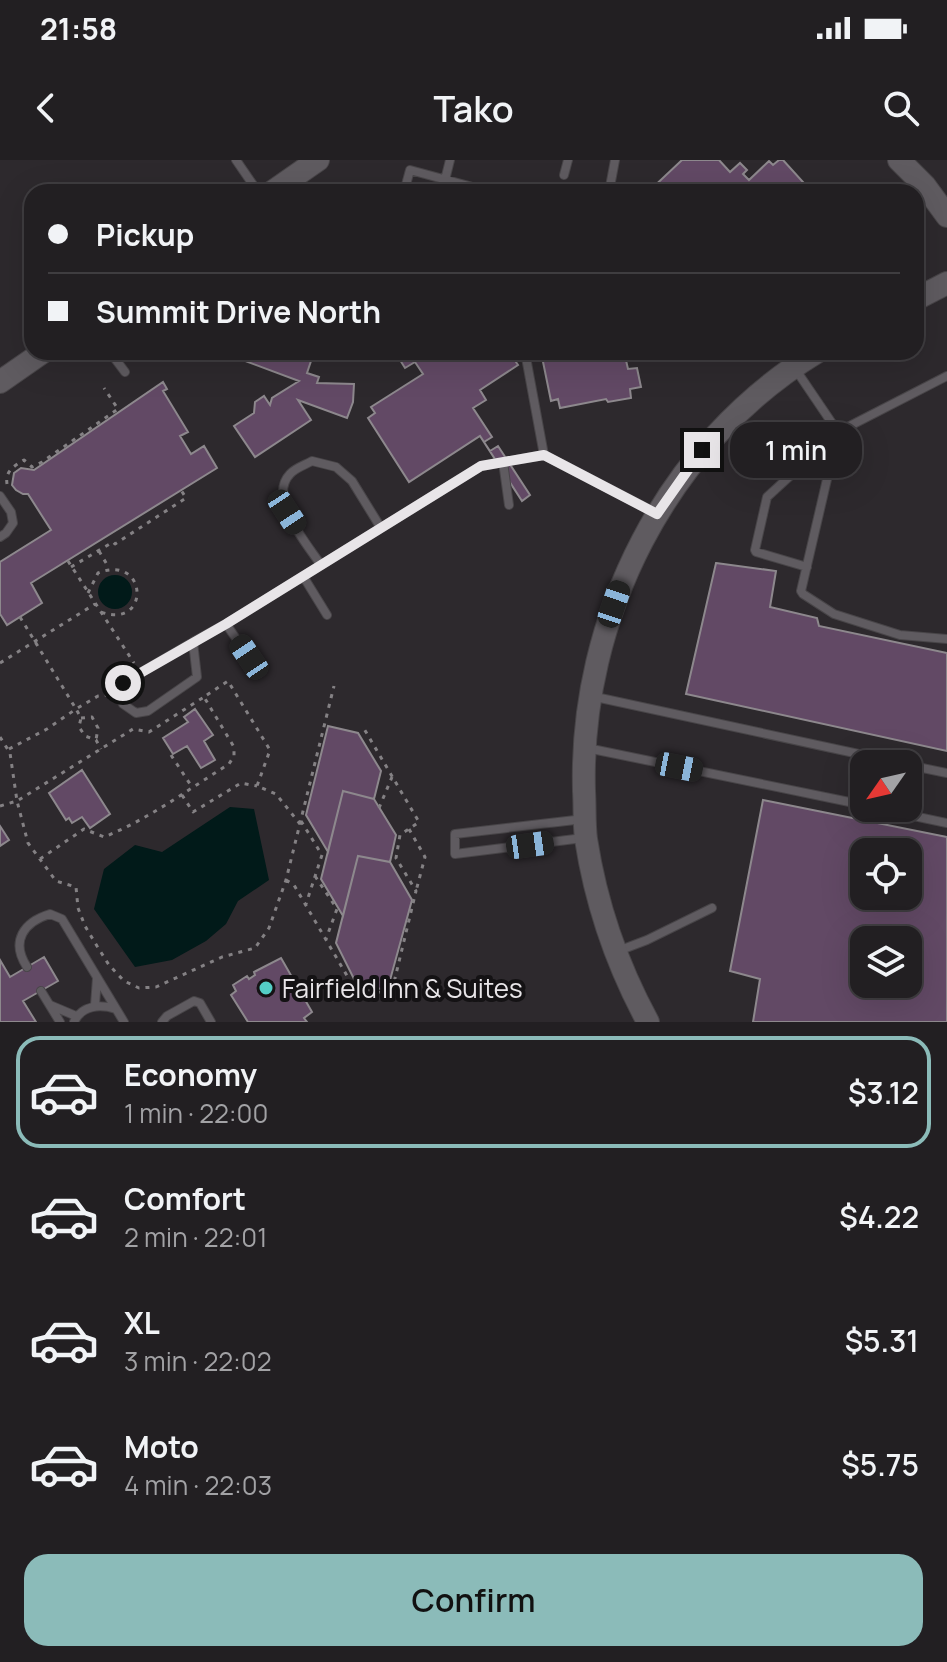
<!DOCTYPE html>
<meta charset="utf-8">
<style>
body{margin:0;font-family:Manrope,sans-serif;background:#2a272a;color:#f1f3f6;height:100vh;display:flex;flex-direction:column;font-size:30px;white-space:nowrap}
*{box-sizing:border-box;margin:0}
p{font-size:26px;color:#a2a2a5}
.icon{flex:none;width:44px;height:44px;fill:none;stroke:currentColor;stroke-width:2;stroke-linecap:round;stroke-linejoin:round}
.map{position:relative;height:862px;overflow:hidden}
.panel{display:flex;flex-direction:column;background:#221f22;flex:1}
.panel>*{flex:none}
.top-card{position:absolute;left:24px;top:24px;width:900px;height:176px;border-radius:24px;box-shadow:0 8px 32px #0002,0 0 0 2px #3f3d40;display:grid;align-content:center;height:176px;padding:0 24px;background:#221f22}
.needle{width:52px;rotate:236deg}
.tools{position:absolute;left:850px;top:590px;display:grid;gap:16px}
.tools a{display:grid;place-items:center;width:72px;height:72px;border-radius:16px;background:#221f22;box-shadow:0 8px 32px #0002,0 0 0 2px #3f3d40;font-size:40px}
.end{position:absolute;width:36px;height:36px;margin:-18px;border:10px solid #e8e5e8;background:#111;box-shadow:0 0 0 4px #111}
.from{border-radius:50%}
.bubble{position:absolute;height:56px;border-radius:24px;background:#221f22;box-shadow:0 8px 32px #0002,0 0 0 2px #3f3d40;font-size:26px;font-weight:600;line-height:56px;text-align:center}
.car{position:absolute;width:24px;height:48px;margin:-24px -12px;border-radius:10px;box-shadow:0 0 6px 2px #0007;background:linear-gradient(#222 24%,#8ab4d8 0 40%,#222 0 76%,#8ab4d8 0 86%,#222 0)}
.top-card b{display:flex;align-items:center;gap:28px;height:76px;font-size:30px}
.top-card b+b{border-top:2px solid #3f3d40}
.top-card i{width:20px;height:20px;background:#f1f3f6}
ul{padding:14px 0 0;list-style:none}
li{display:flex;align-items:center;gap:24px;height:112px;margin:0 16px 12px;padding:0 8px;border:4px solid transparent;border-radius:24px}
li div{flex:1}
li b{display:block;font-size:30px}
li em{font-style:normal;font-weight:600}
li.active{border-color:#8bbbb9}
li>.icon{width:72px;height:72px;stroke-width:1.5}
.action{display:flex;gap:16px;margin-top:auto;padding:16px 24px}
.action a{flex:1;height:92px;border-radius:24px;background:#8bbbb9;color:#111;font-size:32px;font-weight:600;line-height:92px;text-align:center}
.status{display:flex;justify-content:space-between;align-items:center;height:56px;padding:0 40px;background:#221f22;direction:ltr}
.status svg{height:22px;fill:currentColor}
header{display:flex;justify-content:space-between;align-items:center;height:104px;padding:0 24px;background:#221f22;font-size:36px;font-weight:600}
.map>svg:first-child{display:block}
.water{fill:#011a19}
.building{fill:#624965;stroke:#8d888d;stroke-width:2;fill-rule:evenodd}
.lines{fill:none;stroke-linecap:round;stroke-linejoin:round}
.lane-casing{stroke:#484548;stroke-width:10}
.secondary-casing{stroke:#484548;stroke-width:24}
.path{stroke:#848184;stroke-width:3;stroke-dasharray:4 6;stroke-linecap:butt}
.lane{stroke:#5f5b60;stroke-width:8}
.secondary{stroke:#5f5b60;stroke-width:22}
.route{stroke:#e8e5e8;stroke-width:10}
.poi-dot{fill:#54cdc6;stroke:#141214;stroke-width:3}
.labels{text-anchor:middle;dominant-baseline:central;stroke-width:8;stroke-linejoin:round;paint-order:stroke}
.poi-label{font-size:26px;fill:#e8e5e8;stroke:#141214;text-anchor:start}
</style>
<div class="status"><b>21:58</b><svg viewBox="0 0 49 12"><path d="M0 12V9h3v3zM5 12V6h3v6zM10 12V3h3v9zM15 12V0h3v12zM26 1h20v11H26zM47 4h2v5h-2z"/></svg></div>
<header><svg class="icon" aria-label="back" viewBox="0 0 24 24"><path d="M15 5l-7 7 7 7"/></svg>Tako<svg class="icon" aria-label="search" viewBox="0 0 24 24"><circle cx="10" cy="10" r="6"/><path d="M15 15l6 6"/></svg></header>
<div class="map">
<svg width="947" height="862" viewBox="0 0 947 862">
<rect width="100%" height="100%" fill="#2d292d"/>
<path class="water" d="M98 432a17 17 0 1 1 34 0a17 17 0 1 1-34 0Z
M230 647 254 649 269 720 238 741 226 764 206 781 172 800 135 807 94 749 104 709 135 685 162 692Z"/>
<path class="building" d="M682 0H719L730 12 740 3 747 10 743 14 749 20 769 1 773 5 779 0H783L812 32H648Z
M221 192H309L312 198 307 213 319 217 317 223 354 224 353 242 347 258 298 240 311 260 255 297 234 266 254 253 255 242 264 236 270 245 272 238 299 221Z
M395 192H509L518 205 480 230 486 240 473 248 492 277 484 282 490 291 498 286 530 335 522 341 480 276 409 322 368 258 375 253 371 247 423 214 415 202 405 208Z
M541 192H644L625 196 628 209 637 208 641 227 630 229 631 238 608 242 606 239 560 248 558 239 551 241Z
M163 222 167 229 163 231 188 272 180 276 191 294 204 286 217 308 31 423 42 443 7 465 0 454V402L51 370 28 334H23L16 330 12 325 14 313 21 308 34 310Z
M716 403 776 411 770 447 817 458 819 466 947 493V591L686 534Z
M195 549 213 575 204 581 215 600 201 608 187 586 173 594 163 578 188 562 184 557Z
M328 566 358 573 381 611 374 639 343 631 328 692 306 655Z
M82 610 110 654 90 668 82 657 72 663 69 658 66 660 49 633Z
M343 631 374 639 396 675 390 702 358 696 343 756 321 719Z
M763 640 947 677V862H753L760 819 730 811ZM864 692H908V736H864ZM864 780H908V824H864Z
M0 666 9 680 0 686Z
M358 696 390 702 412 740 387 831 355 821 336 783Z
M44 797 58 821 23 841 36 862H0V800L10 817Z
M281 798 312 852 304 858 307 862H248L231 835 236 831 233 825 247 816 249 819 255 815 254 812Z"/>
<g class="lines">
<defs>
<path id="lane" d="M236 0 258 32
M564 15 568 0
M445 20 450 0
M404 32 410 10 491 32
M609 32 615 0
M110 192 125 212
M525 192 544 295 656 353
M796 210 838 272 767 337 755 390 756 392 807 407
M947 216 838 272 801 431 803 434 834 454 900 475 947 479
M503 302 509 345
M0 336 11 352 13 363 6 373 0 377
M321 405C307 384 267 338 290 314 295 308 305 305 312 301L336 307 352 321 381 368
M303 416 327 455
M226 464 481 306 544 295
M193 482 123 523 118 533 123 544 136 553 148 551 197 517 193 482 226 464 249 497
M591 536 905 604
M587 588 864 645
M908 605 947 613
M876 648 947 663
M583 678 455 694V674L584 659
M618 791 647 780 712 748
M27 807C10 781 24 762 50 754L62 759 124 862
M41 831 60 862
M50 845 76 856
M95 845 97 818
M74 862C82 845 100 844 116 849
M162 862 167 856 194 841 200 843 211 862"/>
<path id="secondary" d="M899 0 925 26 947 56
M272 32 318 0
M916 139 947 123
M0 222 43 192
M648 862C617 805 596 744 586 679 584 664 585 647 584 631 579 458 667 283 817 192"/>
</defs>
<use href="#lane" class="lane-casing"/>
<use href="#secondary" class="secondary-casing"/>
<path class="path" d="M7 324C5 311 14 306 24 300L32 307 42 302 118 249 104 228
M99 391 109 408
M68 401 134 503
M71 407 113 382 115 384 186 338 181 330
M88 433 98 413C148 393 151 470 101 452
M20 457 76 549 98 536 107 535
M0 503 95 444
M81 558 92 557 98 568 96 580
M0 577 10 593 17 641 28 683 56 721 76 727 78 748 85 766 97 786 109 805 124 821 139 828 156 827 222 797 255 788 269 768 286 720 334 526
M9 589 47 569 76 549 81 558 79 567 85 576 96 580 101 589
M171 595 192 627
M182 635 193 652 241 623 257 626
M0 646 17 641 133 569 149 572 204 537
M379 648 392 617
M301 661 322 695 306 744
M409 669 425 697 416 731
M40 699 84 669 104 677C149 659 189 629 229 604L234 596V587L204 537 228 521 270 590 257 626 276 634 300 664
M315 716 337 749 326 779
M286 720 294 725 353 826 391 835 416 731 396 698 400 675 419 662 363 567"/>
<use href="#lane" class="lane"/>
<use href="#secondary" class="secondary"/>
</g>
<g class="lines">
<path class="route" d="M123 523 226 464 481 306 544 295 657 354 702 290"/>
</g>
<circle class="poi-dot" cx="266" cy="828" r="8"/>
<g class="labels">
<g class="poi-label">
<text x="282" y="828">Fairfield Inn &amp; Suites</text>
</g>
</g>
</svg>
<div class="tools">
<a><svg class="needle" viewBox="-14 -14 28 28"><path d="M0-13l5 13h-10z" fill="#e53935"/><path d="M0 13l5-13h-10z" fill="#a2a2a5"/></svg></a>
<a><svg class="icon" aria-label="locate" viewBox="0 0 24 24"><circle cx="12" cy="12" r="6"/><path d="M12 2v4M12 18v4M2 12h4M18 12h4"/></svg></a>
<a><svg class="icon" aria-label="layers" viewBox="0 0 24 24"><path d="M12 4l9 5-9 5-9-5zM3 14l9 5 9-5"/></svg></a>
</div>
<i class="end from" style="left:123px;top:523px"></i>
<i class="end" style="left:702px;top:290px"></i>
<div class="bubble" style="left:730px;top:262px;width:132px">1 min</div>
<i class="car" style="left:287px;top:352px;rotate:147deg"></i>
<i class="car" style="left:614px;top:444px;rotate:19deg"></i>
<i class="car" style="left:249px;top:497px;rotate:326deg"></i>
<i class="car" style="left:679px;top:607px;rotate:101deg"></i>
<i class="car" style="left:530px;top:685px;rotate:82deg"></i>
<div class="top-card">
<b><i class="from"></i>Pickup</b>
<b><i></i>Summit Drive North</b>
</div>
</div>
<section class="panel">
<ul>
<li class="active"><svg class="icon" aria-label="car" viewBox="0 0 24 24"><path d="M5 17H2v-5l4-1 3-4h7l3 4 3 1v5h-3M9 17h6M6 11h13"/><circle cx="7" cy="17" r="2"/><circle cx="17" cy="17" r="2"/></svg><div><b>Economy</b><p>1 min · 22:00</p></div><em>$3.12</em></li>
<li><svg class="icon" aria-label="car" viewBox="0 0 24 24"><path d="M5 17H2v-5l4-1 3-4h7l3 4 3 1v5h-3M9 17h6M6 11h13"/><circle cx="7" cy="17" r="2"/><circle cx="17" cy="17" r="2"/></svg><div><b>Comfort</b><p>2 min · 22:01</p></div><em>$4.22</em></li>
<li><svg class="icon" aria-label="car" viewBox="0 0 24 24"><path d="M5 17H2v-5l4-1 3-4h7l3 4 3 1v5h-3M9 17h6M6 11h13"/><circle cx="7" cy="17" r="2"/><circle cx="17" cy="17" r="2"/></svg><div><b>XL</b><p>3 min · 22:02</p></div><em>$5.31</em></li>
<li><svg class="icon" aria-label="car" viewBox="0 0 24 24"><path d="M5 17H2v-5l4-1 3-4h7l3 4 3 1v5h-3M9 17h6M6 11h13"/><circle cx="7" cy="17" r="2"/><circle cx="17" cy="17" r="2"/></svg><div><b>Moto</b><p>4 min · 22:03</p></div><em>$5.75</em></li>
</ul>
<div class="action"><a>Confirm</a></div>
</section>
